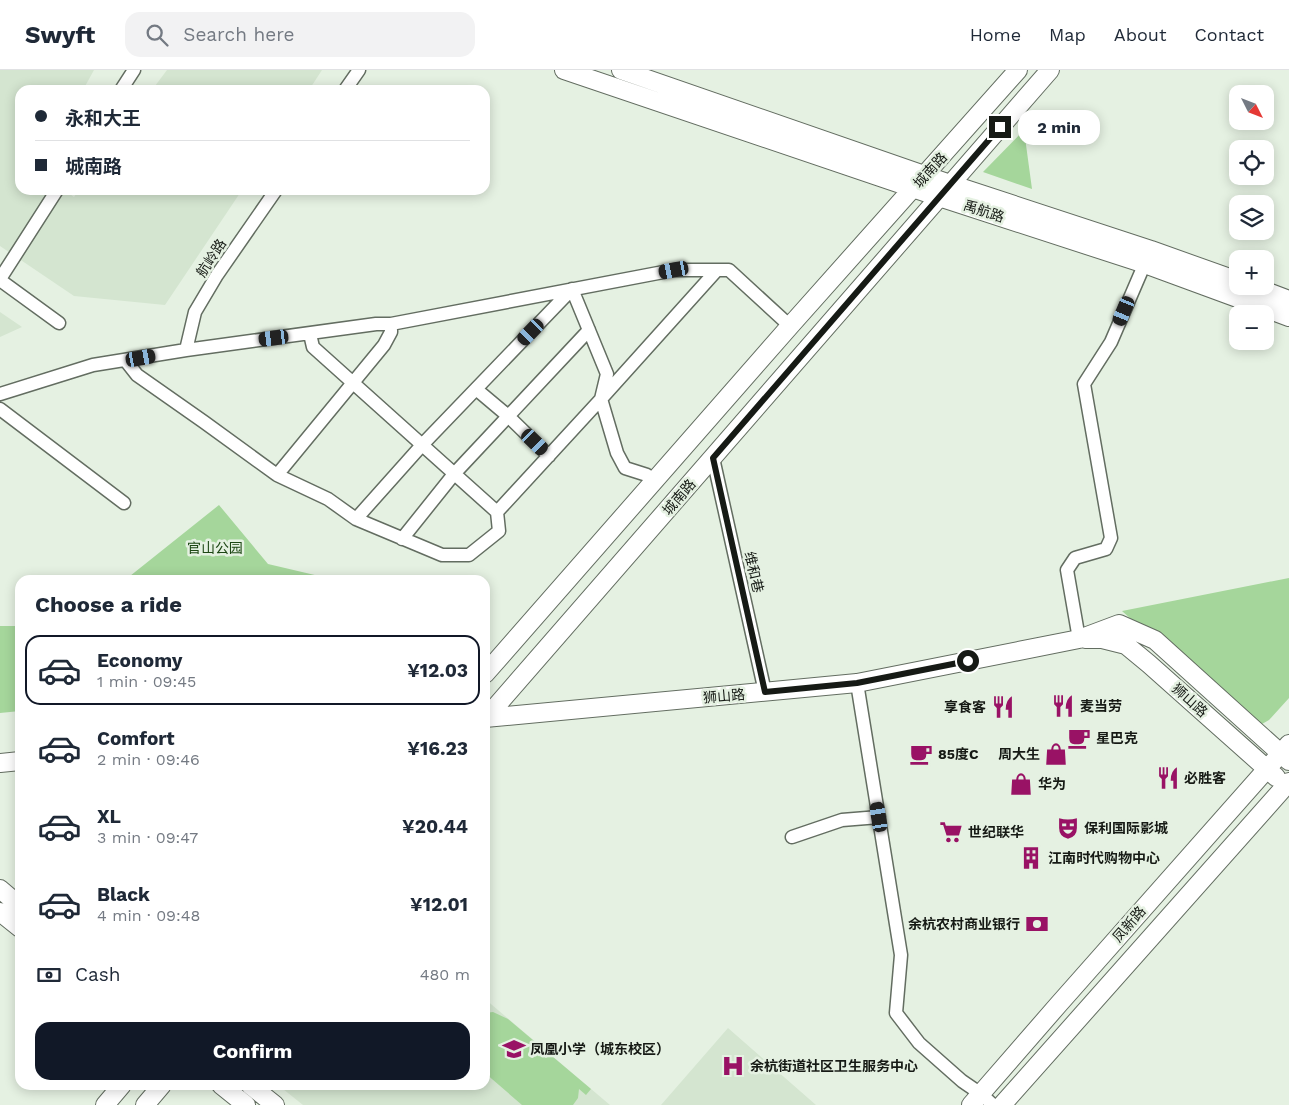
<!DOCTYPE html>
<meta charset="utf-8">
<style>
body{margin:0;font-family:"Work Sans","Noto Sans SC",sans-serif;background:#f2f2f3;color:#1f2937;height:100vh;display:flex;flex-direction:column;font-size:19px;white-space:nowrap}
*{box-sizing:border-box;margin:0}
p{font-size:16px;color:#747a83}
.icon{flex:none;width:28px;height:28px;fill:none;stroke:currentColor;stroke-width:2;stroke-linecap:round;stroke-linejoin:round}
.map{position:relative;flex:1;overflow:hidden}
.panel{position:absolute;left:15px;top:505px;width:475px;height:515px;display:flex;flex-direction:column;background:#fff;border-radius:15px;box-shadow:0 2px 12px #0003}
.panel>*{flex:none}
.guide{position:absolute;left:15px;top:15px;width:475px;height:110px;border-radius:15px;box-shadow:0 2px 12px #0003;display:grid;align-content:center;height:110px;padding:0 20px;background:#fff}
.needle{width:32px;rotate:132deg}
.buttons{position:absolute;left:1229px;top:15px;display:grid;gap:10px}
.buttons a{display:grid;place-items:center;width:45px;height:45px;border-radius:10px;background:#fff;box-shadow:0 2px 12px #0003;font-size:25px}
.end{position:absolute;width:22px;height:22px;margin:-11px;border:6px solid #161a15;background:#fff;box-shadow:0 0 0 2px #fff}
.from{border-radius:50%}
.bubble{position:absolute;height:35px;border-radius:15px;background:#fff;box-shadow:0 2px 12px #0003;font-size:16px;font-weight:700;line-height:35px;text-align:center}
.car{position:absolute;width:15px;height:30px;margin:-15px -8px;border-radius:6px;box-shadow:0 0 4px 1px #0007;background:linear-gradient(#222 24%,#8ab4d8 0 40%,#222 0 76%,#8ab4d8 0 86%,#222 0)}
.guide b{display:flex;align-items:center;gap:18px;height:48px;font-size:19px}
.guide b+b{border-top:1px solid #e0e1e3}
.guide i{width:12px;height:12px;background:#1f2937}
ul{padding:0;list-style:none}
li{display:flex;align-items:center;gap:15px;height:70px;margin:0 10px 8px;padding:0 10px;border:2px solid transparent;border-radius:15px}
li div{flex:1}
li b{display:block;font-size:19px}
li em{font-style:normal;font-weight:700}
li.selected{border-color:#111827}
li>.icon{width:45px;height:45px;stroke-width:1.5}
h2{padding:0 20px;font-size:22px;line-height:60px}
.pay{display:flex;align-items:center;gap:12px;height:55px;padding:0 20px;font-size:19px}
.pay p{margin-inline-start:auto}
.cta{display:flex;gap:10px;margin-top:auto;padding:10px 20px}
.cta a{flex:1;height:58px;border-radius:15px;background:#111827;color:#fff;font-size:20px;font-weight:700;line-height:58px;text-align:center}
header{display:flex;align-items:center;gap:30px;box-sizing:border-box;height:70px;padding:0 25px;background:#fff;border-bottom:1px solid #e0e1e3}
header strong{font-size:24px}
nav{display:flex;gap:28px;margin-inline-start:auto;font-size:18px}
.search{width:350px;height:45px;background:#f2f2f3;display:flex;align-items:center;gap:12px;box-sizing:border-box;padding:0 18px;border-radius:15px;color:#747a83;font-size:19px}
.map>svg:first-child{display:block}
.built{fill:#d4e5d0}
.green{fill:#a5d69b}
.lines{fill:none;stroke-linecap:round;stroke-linejoin:round}
.street-casing{stroke:#636d61;stroke-width:15}
.secondary-casing{stroke:#636d61;stroke-width:20}
.street{stroke:#fff;stroke-width:12}
.secondary{stroke:#fff;stroke-width:18}
.route{stroke:#161a15;stroke-width:6}
.labels{text-anchor:middle;dominant-baseline:central;stroke-width:5;stroke-linejoin:round;paint-order:stroke}
.street-label{font-size:14px;fill:#161a15;stroke:#e5f1e2}
.park-label{font-size:14px;fill:#1d4714;stroke:#e5f1e2}
.poi-label{font-size:14px;font-weight:bold;fill:#161a15;stroke:#e5f1e2;text-anchor:start}
</style>
<header>
<strong>Swyft</strong>
<div class="search"><svg class="icon" aria-label="search" viewBox="0 0 24 24"><circle cx="10" cy="10" r="6"/><path d="M15 15l6 6"/></svg>Search here</div>
<nav><a>Home</a><a>Map</a><a>About</a><a>Contact</a></nav>
</header>
<div class="map">
<svg width="1289" height="1035" viewBox="0 0 1289 1035">
<rect width="100%" height="100%" fill="#e5f1e2"/>
<path class="built" d="M0 0H94L83 20H20V120H64L74 127 79 120H242L165 235 74 226 0 176Z
M167 0H322L309 20H152Z
M0 242 22 257 0 267Z
M485 929 610 1035H303L278 1015H485Z
M728 958 816 1035H661Z"/>
<path class="green" d="M1024 60 1032 119 983 102Z
M219 435 268 494 336 510H125Z
M1289 508V628L1269 650 1255 658 1242 648 1122 541Z
M0 556H20V641L0 643Z
M493 942 508 949 591 1019 586 1025 579 1019 578 1028 573 1035H522L485 1003V943Z"/>
<g class="lines">
<defs>
<path id="street" d="M121 20 134 0
M345 20 359 0
M0 209 57 120
M0 210 59 253
M186 280 195 242 217 205 276 120
M126 291 137 305 204 352 277 405 384 275 391 262V254
M476 319 508 346 549 386
M0 324 93 295 186 280 376 254H391L674 200H729L790 256
M0 339 124 433
M713 388 765 622
M277 405 328 429 356 449 442 485H469L499 461 497 442 313 277 310 264
M652 415 647 405 625 398 617 383 601 329 717 200
M356 449 422 375 572 219 607 304 601 329 497 442
M402 469 454 404 589 260
M1079 569 1067 500 1075 488 1106 479 1111 468 1084 314 1111 272 1148 186
M857 613 901 885 896 943 919 973 962 1011 981 1024 993 1035
M792 767 842 750 879 747"/>
<path id="secondary" d="M564 0 939 127 1145 194 1289 247
M621 0 950 114 1151 180 1238 211
M1252 216 1289 230
M1085 569H1102L1126 575 1149 594 1276 707
M485 604 790 256 1018 0
M485 648 857 613 1079 569 1119 554 1155 570 1289 691
M485 649 1050 0
M0 693 20 691
M0 819 20 836
M0 842 20 858
M221 1015 246 1035
M250 1015 275 1035
M105 1035 122 1015
M145 1035 162 1015
M971 1035 1058 935 1289 674
M1002 1035 1289 712"/>
</defs>
<use href="#street" class="street-casing"/>
<use href="#secondary" class="secondary-casing"/>
<use href="#street" class="street"/>
<use href="#secondary" class="secondary"/>
</g>
<g class="lines">
<path class="route" d="M968 591 857 613 765 622 713 388 1000 57"/>
</g>
<defs>
<symbol id="restaurant-bare" viewBox="-9 -9 18 18"><path d="M-5-6h1v4h1v-4h1v4h1v-4h1v5L-1.5 .5V6h-2V.5L-5-1ZM5-6V6H3V1.5H1.5Q1.5-4 5-6Z" fill="#991265" stroke="#e5f1e2" stroke-width="2.5" paint-order="stroke"/></symbol>
<symbol id="cafe-bare" viewBox="-9 -9 18 18"><path d="M-5.5-4.5H6V0H3Q3 3.5 0 3.5H-2.5Q-5.5 3.5-5.5 0ZM3-3.2v2h1.7v-2ZM-6 4.5H4V6H-6Z" fill="#991265" stroke="#e5f1e2" stroke-width="2.5" paint-order="stroke"/></symbol>
<symbol id="shop-bare" viewBox="-9 -9 18 18"><path d="M-5-2.5h2.3a2.7 3.5 0 0 1 5.4 0H5L5.5 6h-11ZM-1.5-2.5h3a1.5 2.3 0 0 0-3 0Z" fill="#991265" stroke="#e5f1e2" stroke-width="2.5" paint-order="stroke"/></symbol>
<symbol id="theatre-bare" viewBox="-9 -9 18 18"><path d="M-5-5.5Q0-4 5-5.5V0Q5 5 0 6Q-5 5-5 0ZM-3.3-2.5H-1v1.5H-3.3ZM1-2.5H3.3v1.5H1ZM-2.8 1Q0 5.5 2.8 1Z" fill="#991265" stroke="#e5f1e2" stroke-width="2.5" paint-order="stroke"/></symbol>
<symbol id="supermarket-bare" viewBox="-9 -9 18 18"><path d="M-6-5.5h2.5l.6 2H6L4.5 2H-2.5L-4.4-4H-6ZM-1.5 3.2a1.3 1.3 0 1 0 .1 0ZM3 3.2a1.3 1.3 0 1 0 .1 0Z" fill="#991265" stroke="#e5f1e2" stroke-width="2.5" paint-order="stroke"/></symbol>
<symbol id="building-bare" viewBox="-9 -9 18 18"><path d="M-4-6H4V6H1V3H-1V6H-4ZM-2.5-4.3h1.7v1.8h-1.7ZM.8-4.3h1.7v1.8H.8ZM-2.5-1h1.7V.8h-1.7ZM.8-1h1.7V.8H.8Z" fill="#991265" stroke="#e5f1e2" stroke-width="2.5" paint-order="stroke"/></symbol>
<symbol id="bank-bare" viewBox="-9 -9 18 18"><path d="M-6-4H6V4H-6ZM0-2.3a2.3 2.3 0 1 0 0 4.6a2.3 2.3 0 1 0 0-4.6Z" fill="#991265" stroke="#e5f1e2" stroke-width="2.5" paint-order="stroke"/></symbol>
<symbol id="school-bare" viewBox="-9 -9 18 18"><path d="M0-5L7-2L0 1L-7-2ZM-4 1L0 2.5L4 1V4Q0 6-4 4Z" fill="#991265" stroke="#e5f1e2" stroke-width="2.5" paint-order="stroke"/></symbol>
<symbol id="hospital-bare" viewBox="-9 -9 18 18"><path d="M-5-5h3v3.5h4V-5h3V5h-3V1.5h-4V5h-3Z" fill="#991265" stroke="#e5f1e2" stroke-width="2.5" paint-order="stroke"/></symbol>
</defs>
<g fill-rule="evenodd">
<use href="#restaurant-bare" x="1047" y="620" width="32" height="32"/>
<use href="#restaurant-bare" x="987" y="621" width="32" height="32"/>
<use href="#cafe-bare" x="1063" y="652" width="32" height="32"/>
<use href="#cafe-bare" x="905" y="668" width="32" height="32"/>
<use href="#shop-bare" x="1040" y="668" width="32" height="32"/>
<use href="#restaurant-bare" x="1152" y="692" width="32" height="32"/>
<use href="#shop-bare" x="1005" y="698" width="32" height="32"/>
<use href="#theatre-bare" x="1052" y="742" width="32" height="32"/>
<use href="#supermarket-bare" x="935" y="746" width="32" height="32"/>
<use href="#building-bare" x="1015" y="772" width="32" height="32"/>
<use href="#bank-bare" x="1021" y="838" width="32" height="32"/>
<use href="#school-bare" x="498" y="963" width="32" height="32"/>
<use href="#hospital-bare" x="717" y="980" width="32" height="32"/>
</g>
<g class="labels">
<g class="street-label">
<text transform="translate(930 100) rotate(-48)">城南路</text>
<text transform="translate(984 141) rotate(18)">禹航路</text>
<text transform="translate(211 188) rotate(-57)">航岭路</text>
<text transform="translate(679 427) rotate(-49)">城南路</text>
<text transform="translate(754 502) rotate(77)">维和巷</text>
<text transform="translate(724 626) rotate(-5)">狮山路</text>
<text transform="translate(1190 630) rotate(42)">狮山路</text>
<text transform="translate(1129 854) rotate(-49)">凤新路</text>
</g>
<g class="park-label">
<text x="215" y="478">官山公园</text>
</g>
<g class="poi-label">
<text x="1080" y="636">麦当劳</text>
<text x="986" y="637" text-anchor="end">享食客</text>
<text x="1096" y="668">星巴克</text>
<text x="938" y="684">85度C</text>
<text x="1040" y="684" text-anchor="end">周大生</text>
<text x="1184" y="708">必胜客</text>
<text x="1038" y="714">华为</text>
<text x="1084" y="758">保利国际影城</text>
<text x="968" y="762">世纪联华</text>
<text x="1048" y="788">江南时代购物中心</text>
<text x="1020" y="854" text-anchor="end">余杭农村商业银行</text>
<text x="530" y="979">凤凰小学（城东校区）</text>
<text x="750" y="996">余杭街道社区卫生服务中心</text>
</g>
</g>
</svg>
<div class="buttons">
<a><svg class="needle" viewBox="-14 -14 28 28"><path d="M0-13l5 13h-10z" fill="#e53935"/><path d="M0 13l5-13h-10z" fill="#747a83"/></svg></a>
<a><svg class="icon" aria-label="locate" viewBox="0 0 24 24"><circle cx="12" cy="12" r="6"/><path d="M12 2v4M12 18v4M2 12h4M18 12h4"/></svg></a>
<a><svg class="icon" aria-label="layers" viewBox="0 0 24 24"><path d="M12 4l9 5-9 5-9-5zM3 14l9 5 9-5"/></svg></a>
<a>+</a>
<a>−</a>
</div>
<i class="end from" style="left:968px;top:591px"></i>
<i class="end" style="left:1000px;top:57px"></i>
<div class="bubble" style="left:1018px;top:40px;width:82px">2 min</div>
<i class="car" style="left:674px;top:200px;rotate:259deg"></i>
<i class="car" style="left:1124px;top:241px;rotate:203deg"></i>
<i class="car" style="left:531px;top:262px;rotate:224deg"></i>
<i class="car" style="left:274px;top:268px;rotate:263deg"></i>
<i class="car" style="left:141px;top:288px;rotate:80deg"></i>
<i class="car" style="left:535px;top:372px;rotate:134deg"></i>
<i class="car" style="left:879px;top:747px;rotate:351deg"></i>
<div class="guide">
<b><i class="from"></i>永和大王</b>
<b><i></i>城南路</b>
</div>
<section class="panel">
<h2>Choose a ride</h2>
<ul>
<li class="selected"><svg class="icon" aria-label="car" viewBox="0 0 24 24"><path d="M5 17H2v-5l4-1 3-4h7l3 4 3 1v5h-3M9 17h6M6 11h13"/><circle cx="7" cy="17" r="2"/><circle cx="17" cy="17" r="2"/></svg><div><b>Economy</b><p>1 min · 09:45</p></div><em>¥12.03</em></li>
<li><svg class="icon" aria-label="car" viewBox="0 0 24 24"><path d="M5 17H2v-5l4-1 3-4h7l3 4 3 1v5h-3M9 17h6M6 11h13"/><circle cx="7" cy="17" r="2"/><circle cx="17" cy="17" r="2"/></svg><div><b>Comfort</b><p>2 min · 09:46</p></div><em>¥16.23</em></li>
<li><svg class="icon" aria-label="car" viewBox="0 0 24 24"><path d="M5 17H2v-5l4-1 3-4h7l3 4 3 1v5h-3M9 17h6M6 11h13"/><circle cx="7" cy="17" r="2"/><circle cx="17" cy="17" r="2"/></svg><div><b>XL</b><p>3 min · 09:47</p></div><em>¥20.44</em></li>
<li><svg class="icon" aria-label="car" viewBox="0 0 24 24"><path d="M5 17H2v-5l4-1 3-4h7l3 4 3 1v5h-3M9 17h6M6 11h13"/><circle cx="7" cy="17" r="2"/><circle cx="17" cy="17" r="2"/></svg><div><b>Black</b><p>4 min · 09:48</p></div><em>¥12.01</em></li>
</ul>
<div class="pay"><svg class="icon" aria-label="cash" viewBox="0 0 24 24"><path d="M3 7h18v10H3z"/><circle cx="12" cy="12" r="2"/></svg>Cash<p>480 m</p></div>
<div class="cta"><a>Confirm</a></div>
</section>
</div>
